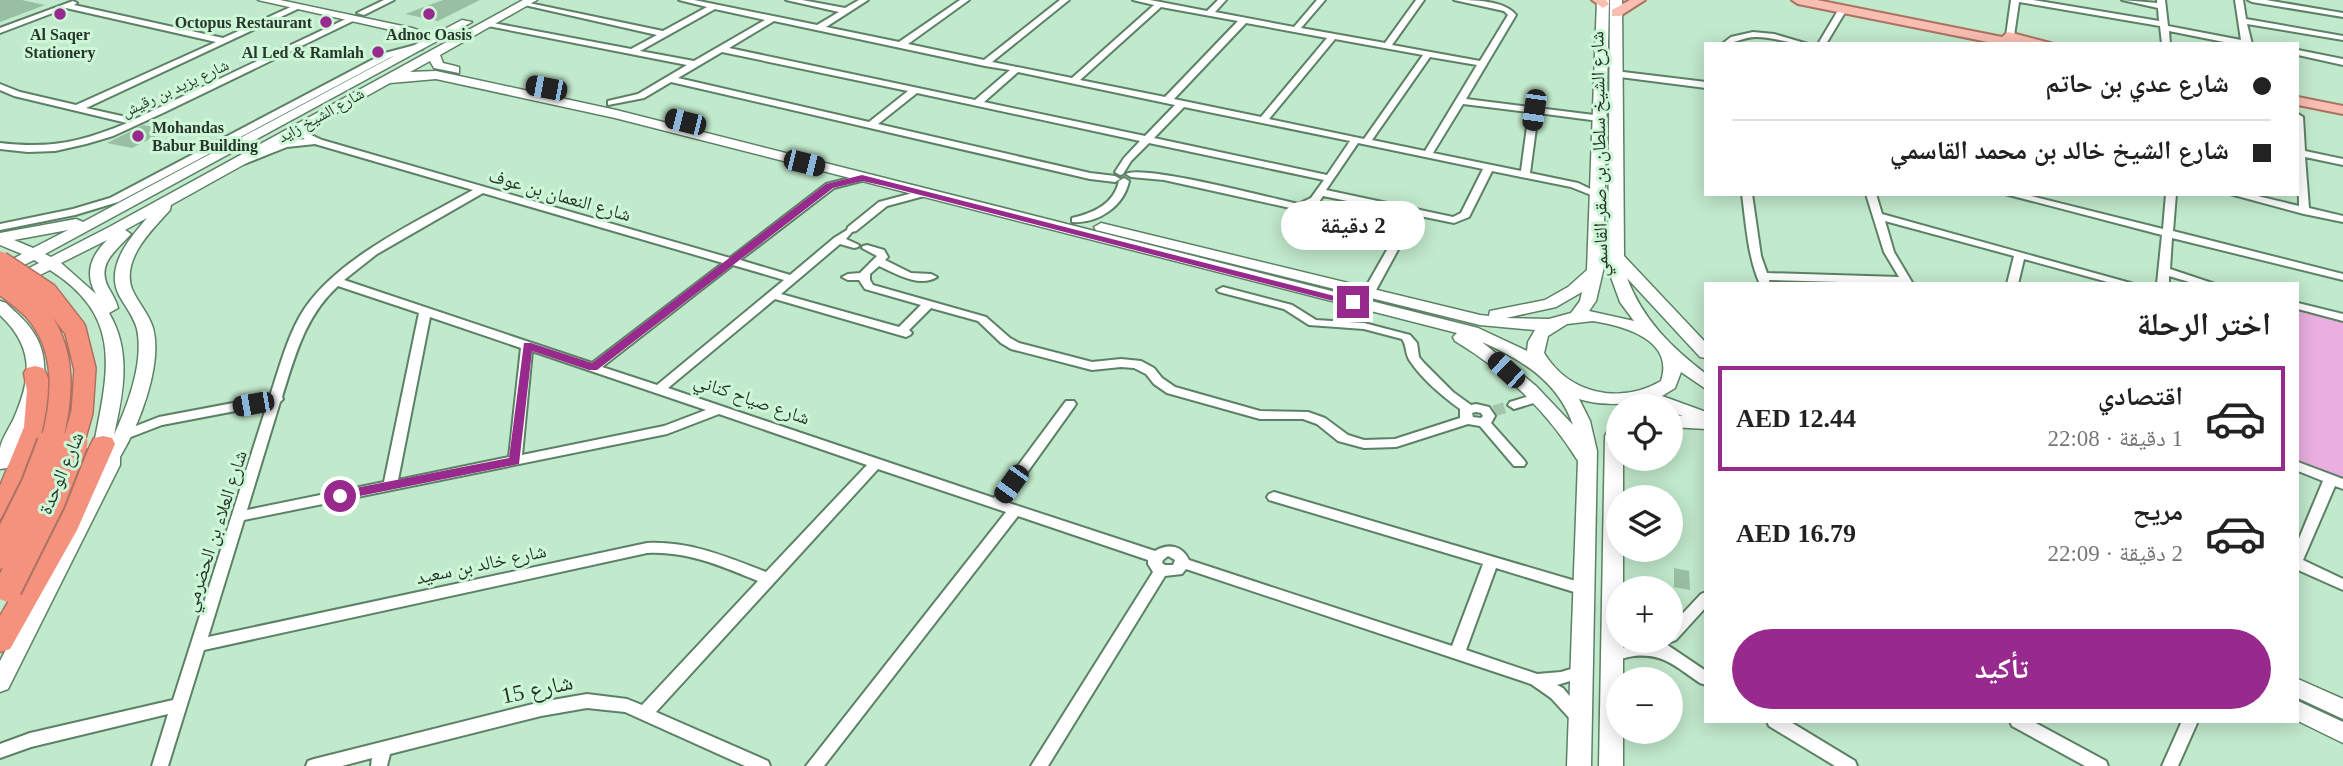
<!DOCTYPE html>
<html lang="ar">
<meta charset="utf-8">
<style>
body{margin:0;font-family:"Times New Roman","Noto Naskh Arabic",serif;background:#f6f6f6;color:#222;direction:rtl;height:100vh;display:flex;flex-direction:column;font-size:26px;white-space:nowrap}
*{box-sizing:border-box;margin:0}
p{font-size:23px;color:#767676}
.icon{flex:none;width:38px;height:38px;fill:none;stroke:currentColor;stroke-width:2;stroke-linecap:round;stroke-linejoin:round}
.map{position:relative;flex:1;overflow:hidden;direction:ltr}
.side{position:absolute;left:1704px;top:282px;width:595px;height:441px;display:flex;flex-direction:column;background:#fff;border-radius:0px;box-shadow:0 4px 18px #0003;direction:rtl}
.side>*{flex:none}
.banner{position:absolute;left:1704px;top:42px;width:595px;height:154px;border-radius:0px;box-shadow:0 4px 18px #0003;direction:rtl;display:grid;align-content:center;height:154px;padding:0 28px;background:#fff}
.fabs{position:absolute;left:1606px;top:394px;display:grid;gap:14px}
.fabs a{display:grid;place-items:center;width:77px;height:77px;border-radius:50%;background:#fff;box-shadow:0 4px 18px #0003;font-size:35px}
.end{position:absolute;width:32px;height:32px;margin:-16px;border:9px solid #972a8c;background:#fff;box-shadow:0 0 0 4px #fff}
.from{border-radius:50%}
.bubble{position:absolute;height:49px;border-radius:24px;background:#fff;box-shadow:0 4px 18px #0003;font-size:23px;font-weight:700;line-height:49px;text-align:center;direction:rtl}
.car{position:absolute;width:21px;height:42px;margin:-21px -10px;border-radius:9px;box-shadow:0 0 5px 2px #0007;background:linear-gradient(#222 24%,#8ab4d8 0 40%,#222 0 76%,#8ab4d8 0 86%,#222 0)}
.banner b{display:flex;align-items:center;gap:24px;height:66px;font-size:26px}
.banner b+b{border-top:2px solid #e0e0e0}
.banner i{width:18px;height:18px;background:#222}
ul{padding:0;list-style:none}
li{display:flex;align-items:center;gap:21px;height:105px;margin:0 14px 10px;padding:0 14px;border:4px solid transparent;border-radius:0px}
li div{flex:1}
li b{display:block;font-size:26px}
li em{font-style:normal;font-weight:700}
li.selected{border-color:#972a8c}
li>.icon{width:63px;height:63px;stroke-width:1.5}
h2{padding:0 28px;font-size:32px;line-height:84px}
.primary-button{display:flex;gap:14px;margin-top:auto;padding:14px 28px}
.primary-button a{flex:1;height:80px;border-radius:42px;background:#972a8c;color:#fff;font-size:28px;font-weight:700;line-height:80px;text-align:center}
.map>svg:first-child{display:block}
.green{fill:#eaafe0}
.building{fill:#98bfa1}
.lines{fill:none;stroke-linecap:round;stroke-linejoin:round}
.street-tunnel{stroke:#a2c5ab;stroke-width:11;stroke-dasharray:11 6;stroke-linecap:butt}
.street-casing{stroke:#5c8166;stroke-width:4}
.secondary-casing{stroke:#5c8166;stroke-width:3}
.primary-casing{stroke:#ac7261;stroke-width:4}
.highway-casing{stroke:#ac7261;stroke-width:3}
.street{fill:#fff;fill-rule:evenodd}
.secondary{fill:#fff;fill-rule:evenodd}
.primary{fill:#f8beb2;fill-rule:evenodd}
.highway{fill:#f4927e;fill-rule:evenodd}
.highway-bridge-far1-casing{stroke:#ac7261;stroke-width:24;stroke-linecap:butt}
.highway-bridge-casing{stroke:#ac7261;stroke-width:31;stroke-linecap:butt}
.highway-bridge-far1{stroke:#f4927e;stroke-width:21}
.highway-bridge{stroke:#f4927e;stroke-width:27}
.route{fill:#972a8c}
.poi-dot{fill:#972a8c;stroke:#cef7d8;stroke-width:2.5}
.labels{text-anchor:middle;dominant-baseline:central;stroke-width:6;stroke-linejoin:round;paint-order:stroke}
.far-poi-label{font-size:16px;font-weight:bold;fill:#27362b;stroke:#cef7d8;text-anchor:end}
.far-street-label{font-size:16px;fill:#27362b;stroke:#cef7d8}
.street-label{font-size:19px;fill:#27362b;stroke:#cef7d8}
.near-street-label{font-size:23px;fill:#27362b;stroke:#cef7d8}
</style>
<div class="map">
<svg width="2343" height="766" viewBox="0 0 2343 766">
<rect width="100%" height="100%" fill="#c1e9cb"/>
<path class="green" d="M2298 310 2343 322V480L2298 462Z"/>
<path class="building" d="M0 0H22L45 5 0 22Z
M443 0H480L438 21 405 14Z
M143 125 168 130 132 148 107 143Z
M1674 568 1689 571 1690 590 1674 587Z"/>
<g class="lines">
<path class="street-tunnel" d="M1494 411 1514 405"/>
<defs>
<path id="street" d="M384 0H394L364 15 357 13Z
M679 0H694L817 25 839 12 786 0H802L845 8 859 0H868L826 27 899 42 960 0H969L908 44 984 60 1060 0H1069L992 62 1072 78 1154 5 1133 0H1150L1207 11 1218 0H1226L1215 12 1294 27 1317 0H1325L1301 28 1385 43 1416 0H1424L1392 45 1480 61 1508 15 1504 11 1454 0C1473 0 1504 0 1516 15L1466 99 1602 116 1604 118 1599 121 1538 113 1530 173 1578 183 1601 194 1596 197 1571 187 1492 171 1469 217 1454 223 1323 196 1319 202 1299 210 1164 180 1131 177 1126 174C1142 164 1271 198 1298 204L1311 198 1324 180 1149 143 1131 161 1123 174 1120 175 1115 172 1124 158 1140 141 917 93 878 124 1090 173 1115 176 1120 179 1115 182 1090 179 671 82 644 98 608 105V101L638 94 687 65 488 26 484 24 488 22 631 49 657 35 520 4 524 2 663 31 707 7ZM1161 7 1238 21 1165 97 1080 80ZM715 9 765 20 694 61 640 51ZM774 21 985 66 1010 70 975 100 729 48ZM1246 23 1327 38 1261 117 1174 99ZM1335 39 1423 55 1364 139 1269 119ZM722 52 908 91 869 122 678 78ZM1430 57 1477 65 1425 151 1372 140ZM1018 72 1175 105 1145 136 984 102ZM1463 104 1529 112 1521 171 1433 153ZM1184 107 1350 141 1327 175 1154 138ZM1358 143 1483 169 1461 213 1453 217 1326 190Z
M2011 0H2033L2159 21 2158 8 2122 0 2157 3V0H2165L2168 26 2241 40 2235 0H2243L2246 19 2343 36V40L2247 24 2252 44H2234L2169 31 2170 44H2162L2160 26 2019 2 2014 36 2010 38 2006 36Z
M2248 0H2266L2343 13V17L2252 2Z
M73 1 77 3 74 5 223 38 295 5 302 7 86 108 135 119 350 17 357 19 165 112 113 136 86 144 55 151 28 152 0 149V143C50 149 81 142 127 123L14 96 0 90V84L20 92 76 105 216 42 66 8 0 33V28Z
M1840 7 1847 9 1826 44H1818Z
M1753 32 1774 34 1808 44C1790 44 1774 37 1756 37 1743 37 1734 44 1722 44L1731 37Z
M419 44 423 47 422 49 391 57 118 202 75 215 0 230V224L73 209 110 198 385 53Z
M2298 50 2343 59V65L2298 55Z
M1615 71 1706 82V88L1612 76 1611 74Z
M2298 114 2303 117 2305 151 2343 159V165L2305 157 2309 208 2343 216V222L2304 214 2230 194H2249L2299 206Z
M303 122 308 125 309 134 322 140 730 258 826 184 862 175 865 176V180L834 188 740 260 790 275 834 238 847 230 848 227 879 202 924 190 928 191V195L887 206 856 231 852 232 846 239 859 245 858 247 854 248 840 244 781 294 899 327 921 305 865 289 859 280H848L842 277 848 274 860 273 877 256 862 248 863 246 867 245 884 250 888 257 885 260 911 273 931 274 937 277C920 288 896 274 879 266L870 274V280L873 285 986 317 1010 338 1019 343 1092 362 1121 359 1141 361 1154 368 1162 378 1175 387 1260 411 1308 412 1325 418 1348 435 1364 440 1395 439 1460 418V409C1442 396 1422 379 1410 361 1405 354 1407 346 1402 339L1364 329 1309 325 1284 309 1219 292 1217 290 1223 287 1292 305 1316 320 1364 323 1410 335 1417 343 1419 357 1424 363 1453 392 1471 405 1476 404 1489 407 1495 416 1491 423 1524 460 1526 463 1524 466H1514L1480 426 1468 424 1396 447 1364 448 1338 441 1317 424 1303 419H1260L1167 393 1154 384 1146 374 1134 368 1121 367 1092 370 1011 349 1001 343 978 321 931 308 909 330 912 333 910 335 906 337 775 299 668 388 994 498 1066 401H1074L1076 404 1074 407 1006 502 1155 551C1168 543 1182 545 1189 560L1452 646 1483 564 1269 500 1267 497 1269 494 1274 492 1589 585 1591 589 1589 593 1584 595 1496 568 1466 650 1537 674 1561 672 1581 666 1587 668 1589 672 1587 676 1557 685 1563 688 1586 716 1584 721 1578 723 1572 721 1551 698 1531 684 1186 569 1182 574 1165 576 1048 766H1031L1153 572 1148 564V560L1018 516 824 766H806L1006 512 878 469 656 712 768 761 770 766H745L625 712 587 708 541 716 390 754 387 766H371L372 758 342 766H306L308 761 314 759 541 702 587 694 627 699 642 705 758 581C721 566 688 551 647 553L204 650 168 766H152L168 714 31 747 0 758V744L30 733 173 700 267 405 162 425 123 440 118 439 117 436 118 433 159 417 270 396C279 369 286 341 300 316 332 260 418 221 473 190L315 144 287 147 239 166 234 163 282 142 305 139 300 136 298 125ZM483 193 723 263 592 363 344 280 377 254ZM733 265 784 280 657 385 602 367ZM338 286 419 313 384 482 247 510 280 402 283 399 282 397C295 356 305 316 338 286ZM430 317 521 348 509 457 398 480ZM532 351 706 410 664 426 522 455ZM1476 412 1481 413 1483 416 1481 418 1473 417 1472 413ZM719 414 867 465 766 572C727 557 690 541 647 543L208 637 244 520 667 434ZM1168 556 1175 560 1173 565H1165L1162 563 1163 560Z
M1124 178 1129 181C1124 206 1098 224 1072 222V218C1094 213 1114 204 1119 181Z
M1742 194H1752L1761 256 1767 273 1899 277 1884 252 1866 194H1876L1882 214 2134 284H2115L2024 259 2018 284H2007L2014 256 1885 221 1894 252 1913 284 1769 280 1770 284H1760C1748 258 1746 224 1742 194Z
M2005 194H2023L2163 229 2166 194H2176L2173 231 2343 274V280L2172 238 2170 269 2215 284H2196L2169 276V284H2157L2162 235Z
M1408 219 1413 222 1375 292 1369 295 1365 294 1363 292 1403 222Z
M2298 303 2343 314V321L2298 309Z
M1536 394 1540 395 1542 398 1540 401 1514 409 1508 405 1510 402Z
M2298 462 2343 479V489L2335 486 2303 560 2343 579V590L2298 570V541L2323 481 2298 471Z
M1706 592V607L1676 640 1671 642 1667 640H1671V626L1701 594Z
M1640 640H1660L1706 671V685L1700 683C1677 668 1664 653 1634 656 1625 657 1616 662 1607 659L1604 655 1607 651 1641 644Z
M1767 721H1789L1855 761 1857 766H1835L1769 726Z
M2010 721H2032L2106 761 2108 766H2085L2012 726Z
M2182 721H2198L2178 766H2162Z"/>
<path id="secondary" d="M258 0H280L412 28 426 33 429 37 462 20 472 22 45 254 51 257 111 226 523 0H537L440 55 443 63 459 67V73L434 68 430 61 410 72 436 71 616 110 1478 328 1527 351 1528 342 1535 330 1480 325 1096 230 1094 227 1101 223 1480 315 1489 316 1490 311 1545 300 1568 287 1587 270 1597 0H1609L1603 271 1596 301 1589 311 1634 321 1620 302 1608 269 1610 0H1622L1624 256 1706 343V358L1700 357 1627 278C1643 320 1671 347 1706 374V389L1681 372 1675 388 1662 396 1706 412V429L1671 427V415L1683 416 1671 412V406C1662 406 1651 402 1643 402 1619 404 1602 406 1579 399L1590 421 1597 451 1591 766H1567L1578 461C1548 412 1505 371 1455 341L1453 337 1457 333 615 118 436 79 390 83 171 205 170 210C152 230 121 259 132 289 138 303 149 314 153 328 163 364 139 426 120 457V465L8 689 0 692V661L102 465V457L94 444C108 371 124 317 50 270L18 286H6L4 283 6 280 39 263 34 260 0 277V266L22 254 0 245V233L76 219 83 222 420 42 409 34ZM147 218C129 239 105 267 119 295 125 306 134 317 137 329 144 362 128 405 114 435 123 393 132 352 109 313L118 308C116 300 112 294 108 287 96 263 117 250 131 234L125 230ZM68 230 33 248 14 240ZM107 240C91 256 84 273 96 294L61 263ZM1582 292 1580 301 1571 313 1549 319 1506 318 1556 307ZM1593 321C1624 326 1675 340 1661 381 1620 405 1569 394 1544 353L1548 336 1567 324ZM1482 342C1522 360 1558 381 1573 425L1536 386Z
M0 301 6 303C16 313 28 322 35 335 60 376 29 431 7 468L0 469C0 462 0 454 0 448 2 438 10 427 14 418 32 377 34 347 0 315Z
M1619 419V458H1623V497H1619V550H1623V588H1619V640H1623V679H1619V732H1623V766H1599L1605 436 1613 421Z
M2298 679 2343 699V719L2298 698Z
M2298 701 2343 722V743L2298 721Z"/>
<path id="primary" d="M1592 0H1606L1609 4 1603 8Z
M1630 0H1645L1620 16H1612V10Z
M1792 0H1817L2002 37 2008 32 2054 44H1998L1798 4Z
M2298 97 2343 106V114L2298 105Z"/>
<path id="highway" d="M35 366 43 368C69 407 29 482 9 516L0 519V486L24 427 27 391 24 373 27 368Z
M103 436 112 438 115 444 77 530 10 649 0 652V616L51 529 91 444 94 438Z"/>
</defs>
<use href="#street" class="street-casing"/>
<use href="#secondary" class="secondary-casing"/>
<use href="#primary" class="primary-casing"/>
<use href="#highway" class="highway-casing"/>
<use href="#street" class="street"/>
<use href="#secondary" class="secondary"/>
<use href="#primary" class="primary"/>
<use href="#highway" class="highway"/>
<defs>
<path id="highway-bridge-far1" d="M0 262 47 293 75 329 85 369 82 412 73 444
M0 282C11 291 24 299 34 310 68 348 63 399 51 444"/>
<path id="highway-bridge" d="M0 555 35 485 51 443
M8 588 51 502 74 443"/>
</defs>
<use href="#highway-bridge-far1" class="highway-bridge-far1-casing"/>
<use href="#highway-bridge" class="highway-bridge-casing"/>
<use href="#highway-bridge-far1" class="highway-bridge-far1"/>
<use href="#highway-bridge" class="highway-bridge"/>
</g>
<path class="route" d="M862 175 1358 302 1353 306 885 186 862 181 833 188 597 370H589L532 351 519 464 340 500 335 499V493L340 491 509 458 524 343H531L592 363 826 184Z"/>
<g class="poi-dot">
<circle cx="60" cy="14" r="7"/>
<circle cx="429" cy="14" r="7"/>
<circle cx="326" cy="22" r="7"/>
<circle cx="378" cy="52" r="7"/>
<circle cx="138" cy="136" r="7"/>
</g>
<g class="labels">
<g class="far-poi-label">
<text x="312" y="22">Octopus Restaurant</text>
<text x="60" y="34" text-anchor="middle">Al Saqer<tspan x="60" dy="18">Stationery</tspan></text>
<text x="429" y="34" text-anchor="middle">Adnoc Oasis</text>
<text x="364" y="52">Al Led &amp; Ramlah</text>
<text x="152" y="127" text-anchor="start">Mohandas<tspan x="152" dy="18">Babur Building</tspan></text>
</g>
<g class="far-street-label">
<text transform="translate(175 88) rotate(-25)">شارع يزيد بن رقيش</text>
<text transform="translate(321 115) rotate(-29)">شارع الشيخ زايد</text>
</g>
<g class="street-label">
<text transform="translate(1599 154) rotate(-91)">شارع الشيخ سلطان بن صقر القاسمي</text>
<text transform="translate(560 195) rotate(16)">شارع النعمان بن عوف</text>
<text transform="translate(752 399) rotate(19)">شارع صياح كناني</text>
<text transform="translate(61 473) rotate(-67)">شارع الوحدة</text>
<text transform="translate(215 531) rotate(-72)">شارع العلاء بن الحضرمي</text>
<text transform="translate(481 564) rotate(-12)">شارع خالد بن سعيد</text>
</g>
<g class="near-street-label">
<text transform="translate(537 689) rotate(-12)">شارع 15</text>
</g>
</g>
</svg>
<div class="fabs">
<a><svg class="icon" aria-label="locate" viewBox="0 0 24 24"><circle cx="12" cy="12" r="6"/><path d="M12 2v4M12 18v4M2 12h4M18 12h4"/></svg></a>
<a><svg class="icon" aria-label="layers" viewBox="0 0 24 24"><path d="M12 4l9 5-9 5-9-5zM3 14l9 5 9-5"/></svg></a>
<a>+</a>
<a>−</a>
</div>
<i class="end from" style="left:340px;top:496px"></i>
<i class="end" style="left:1353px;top:302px"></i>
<div class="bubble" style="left:1281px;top:201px;width:144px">2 دقيقة</div>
<i class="car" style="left:546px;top:88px;rotate:281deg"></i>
<i class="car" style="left:1534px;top:110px;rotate:188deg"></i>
<i class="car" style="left:685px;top:122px;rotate:284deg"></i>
<i class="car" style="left:804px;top:163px;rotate:104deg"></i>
<i class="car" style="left:1506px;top:370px;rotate:313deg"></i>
<i class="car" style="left:253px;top:404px;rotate:260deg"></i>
<i class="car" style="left:1011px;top:484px;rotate:216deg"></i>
<div class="banner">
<b><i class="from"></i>شارع عدي بن حاتم</b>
<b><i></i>شارع الشيخ خالد بن محمد القاسمي</b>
</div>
<section class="side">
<h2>اختر الرحلة</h2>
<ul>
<li class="selected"><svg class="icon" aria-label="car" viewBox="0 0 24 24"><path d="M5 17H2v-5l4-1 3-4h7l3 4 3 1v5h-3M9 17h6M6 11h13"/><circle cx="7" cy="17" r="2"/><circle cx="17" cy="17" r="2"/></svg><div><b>اقتصادي</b><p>1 دقيقة · 22:08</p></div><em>AED 12.44</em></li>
<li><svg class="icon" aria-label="car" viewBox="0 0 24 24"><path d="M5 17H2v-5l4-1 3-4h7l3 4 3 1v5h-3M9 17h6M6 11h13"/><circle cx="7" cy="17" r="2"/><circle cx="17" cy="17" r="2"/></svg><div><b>مريح</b><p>2 دقيقة · 22:09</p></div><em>AED 16.79</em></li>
</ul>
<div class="primary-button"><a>تأكيد</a></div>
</section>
</div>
